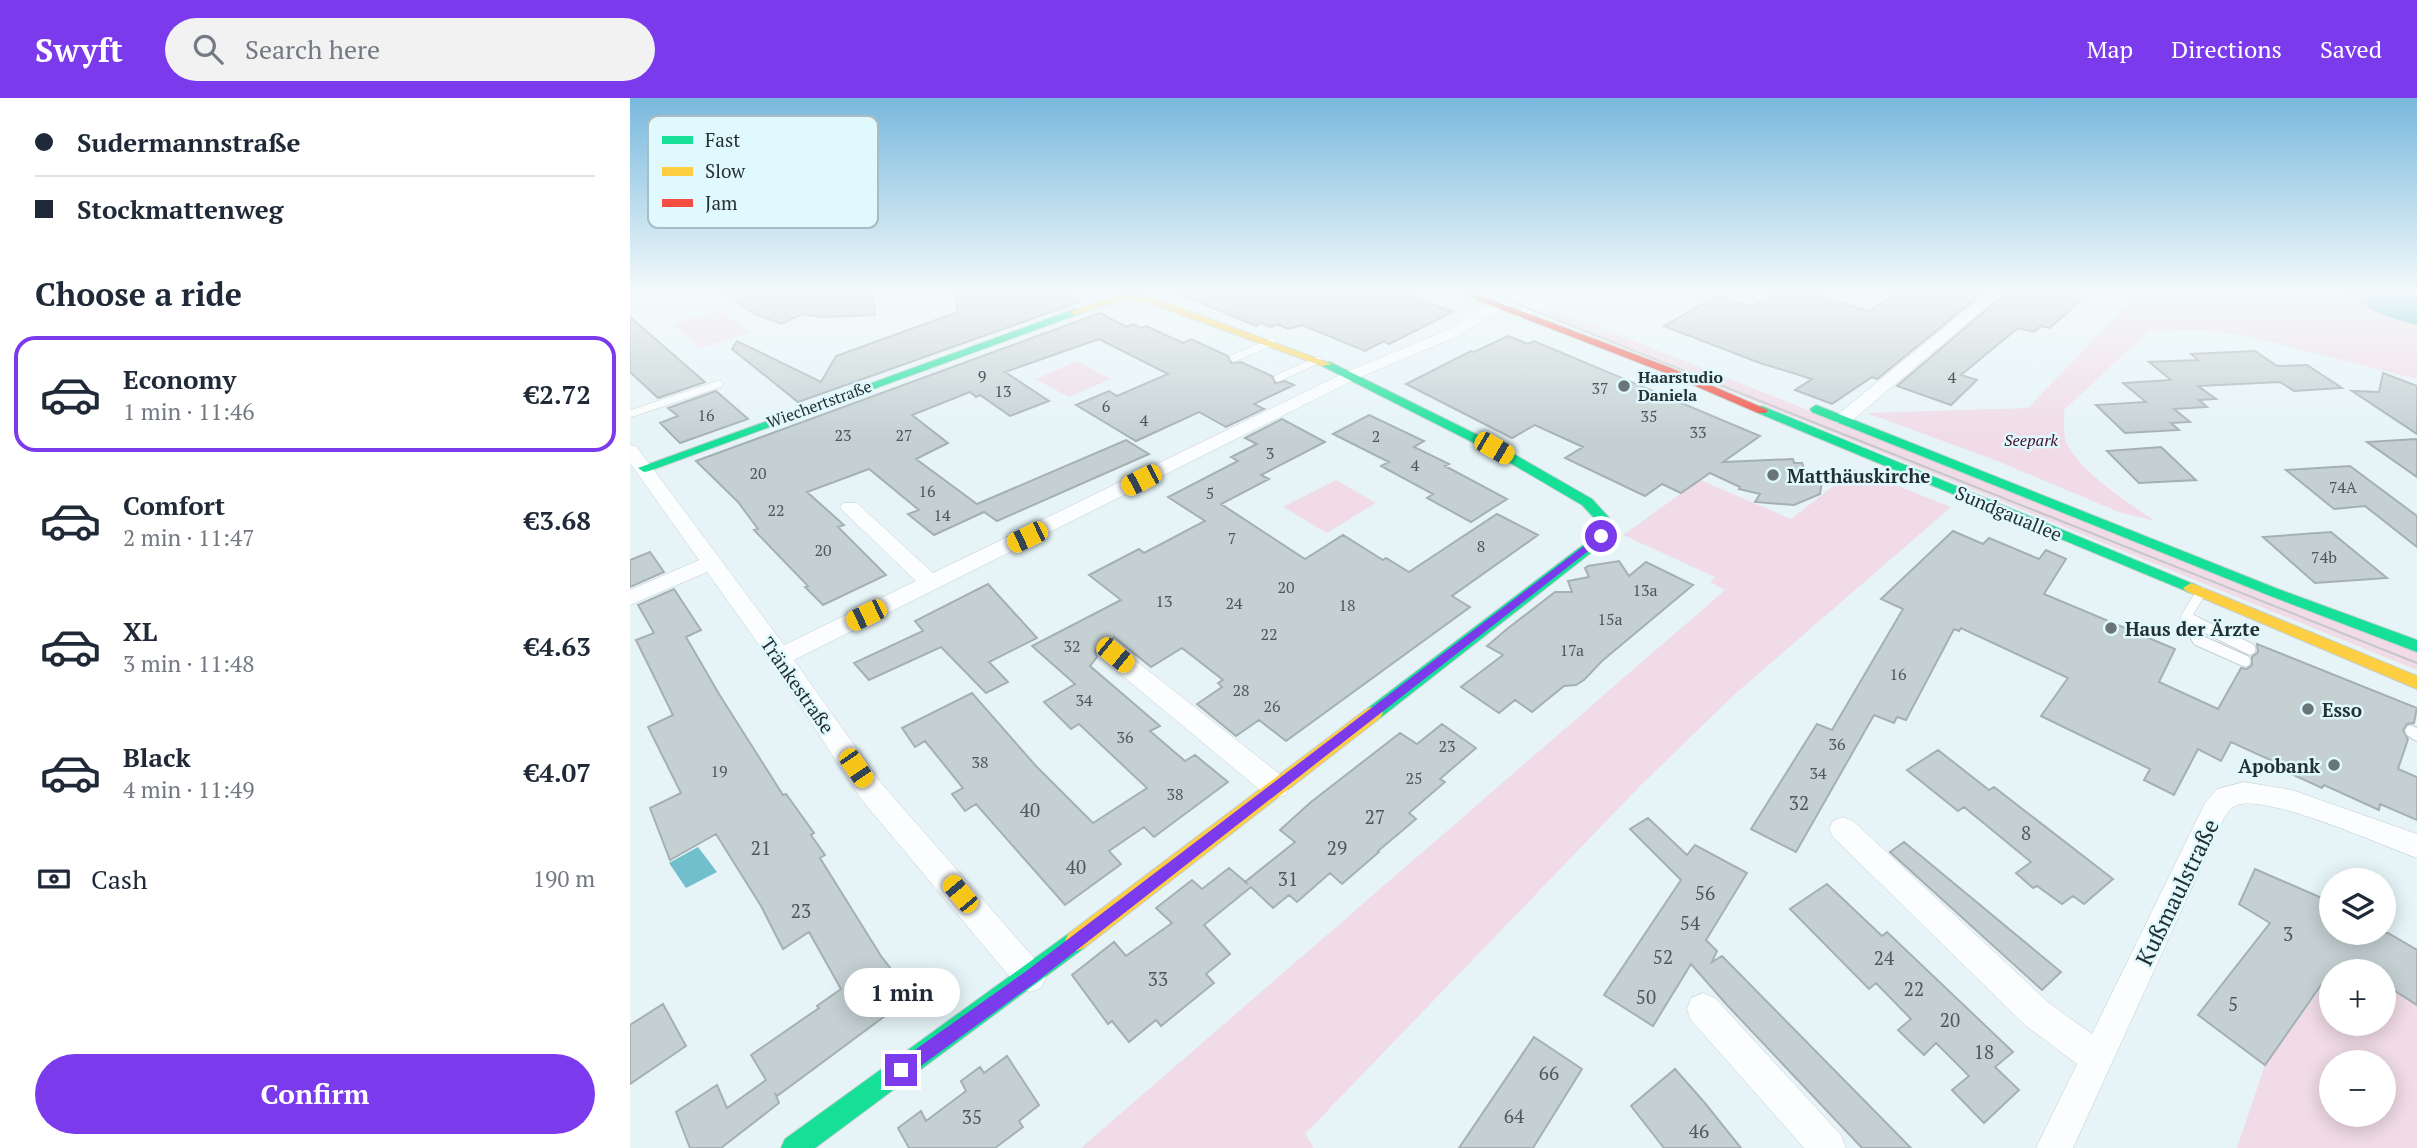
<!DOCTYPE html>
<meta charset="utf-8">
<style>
body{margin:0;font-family:"PT Serif",serif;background:#f2f2f3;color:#1f2937;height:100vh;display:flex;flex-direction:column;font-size:26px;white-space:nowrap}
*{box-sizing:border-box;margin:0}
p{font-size:23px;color:#747a83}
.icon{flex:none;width:38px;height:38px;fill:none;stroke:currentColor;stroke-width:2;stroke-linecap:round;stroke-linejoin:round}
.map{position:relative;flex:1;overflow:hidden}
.drawer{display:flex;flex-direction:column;background:#fff;width:630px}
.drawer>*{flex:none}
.guide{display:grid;align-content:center;height:154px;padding:0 35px;background:#fff}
.fabs{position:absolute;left:1689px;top:770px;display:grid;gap:14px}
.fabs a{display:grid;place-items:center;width:77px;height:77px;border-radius:50%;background:#fff;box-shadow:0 4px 18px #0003;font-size:35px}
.end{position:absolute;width:32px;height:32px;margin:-16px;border:9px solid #7c3aed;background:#fff;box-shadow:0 0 0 4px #fff}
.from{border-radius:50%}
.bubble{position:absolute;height:49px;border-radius:24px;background:#fff;box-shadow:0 4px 18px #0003;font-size:23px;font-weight:700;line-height:49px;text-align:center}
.car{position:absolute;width:21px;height:42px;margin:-21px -10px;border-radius:9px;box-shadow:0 0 5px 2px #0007;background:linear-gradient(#f5c518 24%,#345 0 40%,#f5c518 0 76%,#345 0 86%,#f5c518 0)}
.guide b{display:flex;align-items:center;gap:24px;height:66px;font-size:26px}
.guide b+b{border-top:2px solid #e0e1e3}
.guide i{width:18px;height:18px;background:#1f2937}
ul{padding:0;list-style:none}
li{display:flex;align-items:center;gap:21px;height:116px;margin:0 14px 10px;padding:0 21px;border:4px solid transparent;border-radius:21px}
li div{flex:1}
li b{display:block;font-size:26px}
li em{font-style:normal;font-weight:700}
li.selected{border-color:#7c3aed}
li>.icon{width:63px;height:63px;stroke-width:1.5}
h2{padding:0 35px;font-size:32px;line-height:84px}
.pay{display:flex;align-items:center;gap:18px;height:77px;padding:0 35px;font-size:26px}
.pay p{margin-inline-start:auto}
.button{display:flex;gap:14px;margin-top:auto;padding:14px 35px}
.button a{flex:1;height:80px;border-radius:42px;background:#7c3aed;color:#fff;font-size:28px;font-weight:700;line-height:80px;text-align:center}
header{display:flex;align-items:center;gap:42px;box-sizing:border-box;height:98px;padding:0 35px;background:#7c3aed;color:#fff}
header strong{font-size:33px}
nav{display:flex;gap:38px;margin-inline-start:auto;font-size:24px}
.search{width:490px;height:63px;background:#f2f2f3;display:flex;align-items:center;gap:18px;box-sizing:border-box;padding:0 24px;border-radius:38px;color:#747a83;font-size:26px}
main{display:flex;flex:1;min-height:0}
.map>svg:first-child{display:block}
.green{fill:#f0dbe7;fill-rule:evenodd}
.water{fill:#71becc}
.building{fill:#c4d0d2;stroke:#a6b0b3;stroke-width:2}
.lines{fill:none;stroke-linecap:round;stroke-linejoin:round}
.lane-far2-casing{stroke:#c3ced0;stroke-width:8}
.lane-far1-casing{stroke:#c3ced0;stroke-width:11}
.lane-casing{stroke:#c3ced0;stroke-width:13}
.street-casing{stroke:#c3ced0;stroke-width:1}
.fast-casing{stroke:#c3ced0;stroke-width:2}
.slow-casing{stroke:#c3ced0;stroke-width:2}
.jam-casing{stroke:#c3ced0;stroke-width:2}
.lane-far2{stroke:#fbfdfe;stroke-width:7}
.lane-far1{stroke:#fbfdfe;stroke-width:10}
.lane{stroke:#fbfdfe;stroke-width:11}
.street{fill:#fbfdfe;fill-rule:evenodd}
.fast{fill:#16e098;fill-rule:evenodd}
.slow{fill:#ffcf43;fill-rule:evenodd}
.jam{fill:#f24e42;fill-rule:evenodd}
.tram{stroke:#c3c7c7;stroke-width:2}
.route{fill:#7c3aed}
.poi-dot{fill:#697577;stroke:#dff9fe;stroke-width:2.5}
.labels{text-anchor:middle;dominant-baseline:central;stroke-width:5;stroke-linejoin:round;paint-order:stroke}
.number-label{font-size:16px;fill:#4e585a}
.far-poi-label{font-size:16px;font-weight:bold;fill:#263032;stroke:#dff9fe;text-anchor:start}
.far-street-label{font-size:16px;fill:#263032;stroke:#dff9fe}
.far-park-label{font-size:16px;font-style:italic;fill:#48102c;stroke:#dff9fe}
.poi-label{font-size:19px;font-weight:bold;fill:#263032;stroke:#dff9fe;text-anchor:start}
.street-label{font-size:19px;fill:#263032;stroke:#dff9fe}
.near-number-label{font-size:19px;fill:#4e585a}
.near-street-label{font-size:23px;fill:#263032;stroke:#dff9fe}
.key{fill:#dff9fe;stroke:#a8bdc1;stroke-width:2}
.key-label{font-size:19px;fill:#263032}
</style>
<header>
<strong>Swyft</strong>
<div class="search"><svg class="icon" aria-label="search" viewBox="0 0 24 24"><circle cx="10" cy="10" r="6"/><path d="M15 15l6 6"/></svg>Search here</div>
<nav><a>Map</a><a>Directions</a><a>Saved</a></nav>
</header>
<main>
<section class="drawer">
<div class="guide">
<b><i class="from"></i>Sudermannstraße</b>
<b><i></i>Stockmattenweg</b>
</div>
<h2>Choose a ride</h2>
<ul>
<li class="selected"><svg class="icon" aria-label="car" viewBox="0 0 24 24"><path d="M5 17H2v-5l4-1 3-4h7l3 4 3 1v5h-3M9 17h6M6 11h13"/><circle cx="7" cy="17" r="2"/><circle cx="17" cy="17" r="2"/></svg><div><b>Economy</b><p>1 min · 11:46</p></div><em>€2.72</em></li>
<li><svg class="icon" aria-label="car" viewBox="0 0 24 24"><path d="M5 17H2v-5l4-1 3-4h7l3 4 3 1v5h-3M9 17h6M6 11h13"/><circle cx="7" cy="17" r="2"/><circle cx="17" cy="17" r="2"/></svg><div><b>Comfort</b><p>2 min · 11:47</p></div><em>€3.68</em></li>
<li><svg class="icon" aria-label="car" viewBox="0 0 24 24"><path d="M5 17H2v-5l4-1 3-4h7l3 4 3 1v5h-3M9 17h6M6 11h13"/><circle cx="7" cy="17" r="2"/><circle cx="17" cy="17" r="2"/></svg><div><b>XL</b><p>3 min · 11:48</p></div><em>€4.63</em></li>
<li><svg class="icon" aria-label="car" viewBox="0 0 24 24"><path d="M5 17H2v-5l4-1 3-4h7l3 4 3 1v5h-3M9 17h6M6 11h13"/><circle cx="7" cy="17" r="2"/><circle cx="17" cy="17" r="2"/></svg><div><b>Black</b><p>4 min · 11:49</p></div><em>€4.07</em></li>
</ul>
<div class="pay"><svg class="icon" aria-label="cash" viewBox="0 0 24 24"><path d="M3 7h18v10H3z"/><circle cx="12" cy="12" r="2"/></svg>Cash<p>190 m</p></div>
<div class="button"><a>Confirm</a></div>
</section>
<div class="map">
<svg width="1787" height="1050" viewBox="0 0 1787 1050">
<rect width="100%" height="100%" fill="#e6f4f7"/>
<path class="green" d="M1509 194H1713L1752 217 1787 227V281L1618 238 1571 232 1519 233 1434 312C1435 321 1433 332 1435 341 1444 370 1500 406 1525 423L1489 414 1365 362 1237 315 1398 310Z
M923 211 1787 553V572L915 218 918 213Z
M91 212 119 235 70 250 43 226Z
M447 263 481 281 439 299 405 281Z
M1225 371 1321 409 1106 595 1010 688 675 1036 684 1050H451L1095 492 1080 484 1085 479 993 437 1070 382 1161 421Z
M706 382 746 405 697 435 653 409Z
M1701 877V926H1754V886L1787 907V1050H1607L1635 967ZM1701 964H1754V1017H1701Z"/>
<path class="water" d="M1713 194H1787V227L1752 217Z
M68 749 87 774 56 790 39 765Z"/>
<path class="building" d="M93 194H242L245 217 191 219 172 216 151 226 123 215Z
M324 194H431L449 204 168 304 102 251 107 243 191 284 206 258 328 214Z
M770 194 823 214 759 246 754 243 735 253 672 227 658 231 647 226 641 229 631 225 626 228 547 195Z
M1147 194H1176L1238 213 1269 194H1354L1247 281 1242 279 1202 306 1165 292 1182 281 1130 265 1034 228 1086 198 1122 209Z
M1377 194H1449L1442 200 1451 202 1420 230 1411 228 1404 234 1388 230 1331 277 1347 282 1321 307 1267 288Z
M470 215 496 229 503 226 511 230 516 228 553 245 561 241 598 258 601 265 611 264 642 278 645 285 655 283 664 287 624 306 634 311 596 329 569 314 506 343 446 307 479 293 487 298 538 276 469 241 375 274 419 303 380 318 350 297 346 299 340 294 282 317 318 345 286 361 347 406 496 342 519 356 367 423 354 414 304 437 278 416 289 412 239 371 177 394 214 427 208 429 256 477 193 507 175 489 178 488 124 432 128 431 108 404 66 363Z
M0 219 75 284 28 300 0 274Z
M878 238 898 246 904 243 1130 338 1093 364 1163 361 1164 365H1172L1176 375H1193L1190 396 1164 407 1125 404 1130 396 1109 391 1110 389 1080 375 1051 395 1032 386 1015 398 935 360 953 349 905 327 882 340 776 286 841 253 844 254Z
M1625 253 1647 268 1677 267 1712 290 1664 293 1650 284 1568 288 1586 301 1569 302 1577 309 1544 311 1560 324 1541 325 1549 332 1495 335 1466 307 1516 304 1493 285 1541 282 1519 264 1568 262 1561 256Z
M1753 275 1787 288V336L1722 293 1749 294Z
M86 293 118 321 50 345 30 325 48 318 38 310Z
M739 317 794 343 784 349 819 366 815 368 877 401 841 424 797 400 803 396 751 368 759 364 703 336Z
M652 321 695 344 631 377 639 381 591 406 675 461 713 437 753 462 756 460 779 474 867 416 908 437 822 498 840 509 656 643 629 622 606 638 567 606 592 589 588 585 593 582 552 550 521 569 484 539 480 544 469 547 465 553 467 559 460 568 530 628 520 633 555 663 565 657 598 684 524 739 514 729 479 753 491 766 435 807 346 706 335 713 322 696 333 690 295 643 285 649 272 630 342 595 406 668 463 725 517 690 449 626 441 631 414 604 445 586 402 548 491 502 459 477 509 451 514 455 575 423 538 399 608 363 601 359 627 346 615 340Z
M1787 341V379L1737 344Z
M1531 349 1566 382 1509 385 1477 353Z
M1720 368 1787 418V449L1735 408 1704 411 1656 372Z
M1323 433 1353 446 1359 440 1409 461 1416 452 1436 461 1414 496 1545 551 1529 584 1588 611 1611 570 1617 571 1622 567V559L1628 554 1627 546 1787 610 1784 625 1777 626 1773 632 1778 641 1768 671 1787 679V722L1750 706 1749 712 1694 687 1692 690 1659 675 1660 671 1601 644 1591 663 1568 651 1544 697 1514 682 1520 671 1411 618 1438 580 1331 530 1329 533 1324 531 1276 622 1267 619 1264 625 1244 617 1166 754 1121 731 1187 626 1202 632 1273 511 1251 501Z
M1701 434 1757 480 1685 485 1633 439Z
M20 454 34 474 0 489V462Z
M989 463 999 478 1016 464 1063 487 972 563 954 582 946 587 934 588 902 614 885 602 869 615 831 589 873 557 857 548 877 531 925 494H942L938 483 959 479 955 470 958 468Z
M358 486 407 540 359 564 378 584 356 595 311 549 239 582 224 565 293 533 285 523Z
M44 491 71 532 56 539 89 596 153 697 156 696 184 735 181 737 195 757 190 760 251 858 282 898 147 998 145 995 149 1005 91 1050H60L46 1014 87 987 97 1010 136 982 121 957 189 910 187 908 211 891 179 834 153 851 131 808 86 736 40 762 20 710 51 695 18 629 43 617 6 542 24 535 8 507Z
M812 626 846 650 810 681 815 684 779 715 786 721 748 753 749 754 712 786 700 775 667 804 659 797 643 810 621 789 574 827 600 856 576 876 584 885 531 928 526 922 499 944 482 923 478 926 442 877 484 844 496 858 542 825 526 810 562 782 572 791 599 770 618 786 615 784 665 744 650 732 681 704 770 635 787 646Z
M1308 652 1359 692 1364 689 1483 781 1454 806 1443 798 1432 806 1407 788 1403 790 1386 775 1401 764 1334 709 1328 713 1277 672Z
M1018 720 1057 757 1065 747 1117 775 1076 842 1087 853 1082 864 1092 858 1281 1050H1232L1097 907 1061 866 1023 928 974 897 1051 782 1000 731Z
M1274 744 1297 763 1431 874 1412 892 1260 754Z
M1625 771 1701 804V835H1758L1787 852V907L1754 886V873H1701L1635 967 1568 917 1640 825 1609 806Z
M1197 786 1252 838 1257 834 1383 954 1365 969 1389 992 1354 1025 1322 992 1339 978 1306 945 1294 957 1268 932 1281 921 1246 885 1239 891 1160 811Z
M33 906 56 948 0 986V927Z
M904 939 952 971 903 1050H829Z
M377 958 409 1007 389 1023 393 1029 365 1050H279L268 1030 291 1013 296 1023 336 993 331 983 350 969 354 975Z
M1045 971 1074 1004 1111 1050H1034L1001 1008Z"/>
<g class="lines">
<defs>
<path id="lane-far2" d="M604 260 642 244
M648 280 688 262
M0 316 89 286"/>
<path id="lane-far1" d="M1556 519 1559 524
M1556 519 1567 524
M1556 519 1571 494"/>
<path id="lane" d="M1558 523 1568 542 1615 563
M1563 523 1620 551
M1781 633 1787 637"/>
<path id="street" d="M891 194H910L854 221 830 237 728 280 164 562 251 685 411 868 416 879 411 890 400 894 389 890 231 701 142 565 77 474 0 507V492L69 462 0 365V347L6 348 154 547 286 483 213 413 210 409 213 405H227L303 475 716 274 820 231 844 215Z
M919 194H937L895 219 890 220 883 216Z
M1358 194H1374L1219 325H1207L1204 321 1207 317Z
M479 546 487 548 656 681 659 689 656 697 646 700 636 697 471 560 467 554 471 548Z
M1614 684 1662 692 1787 736V760C1755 749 1632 693 1605 708 1597 712 1593 723 1589 730L1443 1050H1406L1447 966 1395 927 1203 739 1199 731 1203 723 1213 719 1223 723 1419 905 1462 936 1575 705 1587 691Z
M1073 895 1085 900 1211 1037 1216 1050H1174L1061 922 1057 911 1061 900Z"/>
<path id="fast" d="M445 211 450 214 449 216 19 373 14 374 8 370Z
M692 264H700L868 347 962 401 983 424 978 438 967 450 750 620H738L735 615 738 610 957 444 964 436 969 425 952 407 860 353 692 268Z
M1186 307 1648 491 1787 542V554L1638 497 1182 314 1180 311Z
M1132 308 1566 487 1569 490 1561 495 1556 493 1128 315V309Z
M446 833 454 836 457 843 454 850 185 1050H151L155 1041 438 836Z"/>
<path id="slow" d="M491 196 521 199 702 266 692 268 516 204 492 202 445 217 440 214Z
M1561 485 1787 578V591L1556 493 1553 490Z
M744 609 750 610 753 615 750 620 454 850 446 853 438 850 435 843 438 836 738 610Z"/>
<path id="jam" d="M826 194H841L1041 270 1138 312 1136 315H1128L1033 274Z"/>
</defs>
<use href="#lane-far2" class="lane-far2-casing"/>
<use href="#lane-far1" class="lane-far1-casing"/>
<use href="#lane" class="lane-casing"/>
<use href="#street" class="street-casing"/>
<use href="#fast" class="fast-casing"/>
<use href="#slow" class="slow-casing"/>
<use href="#jam" class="jam-casing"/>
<use href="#lane-far2" class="lane-far2"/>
<use href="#lane-far1" class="lane-far1"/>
<use href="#lane" class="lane"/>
<use href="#street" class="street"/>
<use href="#fast" class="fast"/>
<use href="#slow" class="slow"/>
<use href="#jam" class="jam"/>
<path class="tram" d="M857 194 1787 565"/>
</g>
<linearGradient id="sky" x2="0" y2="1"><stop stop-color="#78b8dd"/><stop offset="0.57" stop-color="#f4fafb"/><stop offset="1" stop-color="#f4fafb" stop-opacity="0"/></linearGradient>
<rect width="1787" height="341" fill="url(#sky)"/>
<path class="route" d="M971 435 976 438 975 440 406 884 277 978 271 981 265 978 263 972 265 966 395 874Z"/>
<g class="poi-dot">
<circle cx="994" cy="288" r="7"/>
<circle cx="1143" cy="377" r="7"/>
<circle cx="1481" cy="530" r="7"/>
<circle cx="1678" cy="611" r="7"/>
<circle cx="1704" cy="667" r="7"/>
</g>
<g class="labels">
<g class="number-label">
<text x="352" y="278">9</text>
<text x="1322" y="279">4</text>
<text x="970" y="290">37</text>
<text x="373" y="293">13</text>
<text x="476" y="308">6</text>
<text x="76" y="317">16</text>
<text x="1019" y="318">35</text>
<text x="514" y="322">4</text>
<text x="1068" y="334">33</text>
<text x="213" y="337">23</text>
<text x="274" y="337">27</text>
<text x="746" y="338">2</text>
<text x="640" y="355">3</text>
<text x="785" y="367">4</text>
<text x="128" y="375">20</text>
<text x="1713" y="389">74A</text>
<text x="297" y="393">16</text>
<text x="580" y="395">5</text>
<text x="146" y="412">22</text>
<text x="312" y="417">14</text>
<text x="602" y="440">7</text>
<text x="851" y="448">8</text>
<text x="193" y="452">20</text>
<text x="1694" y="459">74b</text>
<text x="656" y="489">20</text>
<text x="1015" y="492">13a</text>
<text x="534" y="503">13</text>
<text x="604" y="505">24</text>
<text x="717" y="507">18</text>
<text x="980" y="521">15a</text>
<text x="639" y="536">22</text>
<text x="442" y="548">32</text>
<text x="942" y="552">17a</text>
<text x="1268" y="576">16</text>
<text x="611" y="592">28</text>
<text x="454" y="602">34</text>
<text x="642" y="608">26</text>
<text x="495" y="639">36</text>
<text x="1207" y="646">36</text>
<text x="817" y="648">23</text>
<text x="350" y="664">38</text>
<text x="89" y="673">19</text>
<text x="1188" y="675">34</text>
<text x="784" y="680">25</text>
<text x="545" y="696">38</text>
</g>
<g class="far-poi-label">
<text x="1008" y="279">Haarstudio<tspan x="1008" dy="18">Daniela</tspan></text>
</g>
<g class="far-street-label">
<text transform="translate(189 306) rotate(-20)">Wiechertstraße</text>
</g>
<g class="far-park-label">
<text x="1401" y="342">Seepark</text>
</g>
<g class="poi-label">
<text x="1157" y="377">Matthäuskirche</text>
<text x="1495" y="530">Haus der Ärzte</text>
<text x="1692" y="611">Esso</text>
<text x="1690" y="667" text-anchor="end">Apobank</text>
</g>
<g class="street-label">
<text transform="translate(1379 415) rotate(23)">Sundgauallee</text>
<text transform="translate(168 587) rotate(55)">Tränkestraße</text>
</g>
<g class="near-number-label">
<text x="1169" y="704">32</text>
<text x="400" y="711">40</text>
<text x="745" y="718">27</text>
<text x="1396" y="734">8</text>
<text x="131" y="749">21</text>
<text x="707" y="749">29</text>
<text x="446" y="768">40</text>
<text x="658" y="780">31</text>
<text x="1075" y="794">56</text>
<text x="171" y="812">23</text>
<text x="1060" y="824">54</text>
<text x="1658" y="835">3</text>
<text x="1033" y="858">52</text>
<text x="1254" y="859">24</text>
<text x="528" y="880">33</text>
<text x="1284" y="890">22</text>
<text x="1016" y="898">50</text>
<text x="1603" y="905">5</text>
<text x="1320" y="921">20</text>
<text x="1354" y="953">18</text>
<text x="919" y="974">66</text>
<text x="884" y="1017">64</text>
<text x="342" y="1018">35</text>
<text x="1069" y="1032">46</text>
</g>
<g class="near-street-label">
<text transform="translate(1547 794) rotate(-64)">Kußmaulstraße</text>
</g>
</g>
<rect x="18" y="18" width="230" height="112" rx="10" class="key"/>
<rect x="32" y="38" width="31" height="8" fill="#16e098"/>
<rect x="32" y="69" width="31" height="9" fill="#ffcf43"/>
<rect x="32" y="101" width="31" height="8" fill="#f24e42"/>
<g class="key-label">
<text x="75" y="49">Fast</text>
<text x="75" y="80">Slow</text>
<text x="75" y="112">Jam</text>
</g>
</svg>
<div class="fabs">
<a><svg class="icon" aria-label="layers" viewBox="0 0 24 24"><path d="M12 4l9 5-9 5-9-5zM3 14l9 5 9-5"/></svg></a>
<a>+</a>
<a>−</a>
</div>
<i class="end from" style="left:971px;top:438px"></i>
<i class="end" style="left:271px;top:972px"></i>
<div class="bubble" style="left:214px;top:870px;width:116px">1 min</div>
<i class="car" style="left:864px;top:350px;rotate:120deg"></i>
<i class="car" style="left:511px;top:382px;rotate:243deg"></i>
<i class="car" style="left:397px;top:439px;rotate:244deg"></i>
<i class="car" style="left:236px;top:517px;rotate:244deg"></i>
<i class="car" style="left:485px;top:557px;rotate:129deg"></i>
<i class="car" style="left:226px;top:670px;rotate:146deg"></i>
<i class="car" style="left:330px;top:796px;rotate:320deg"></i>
</div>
</main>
